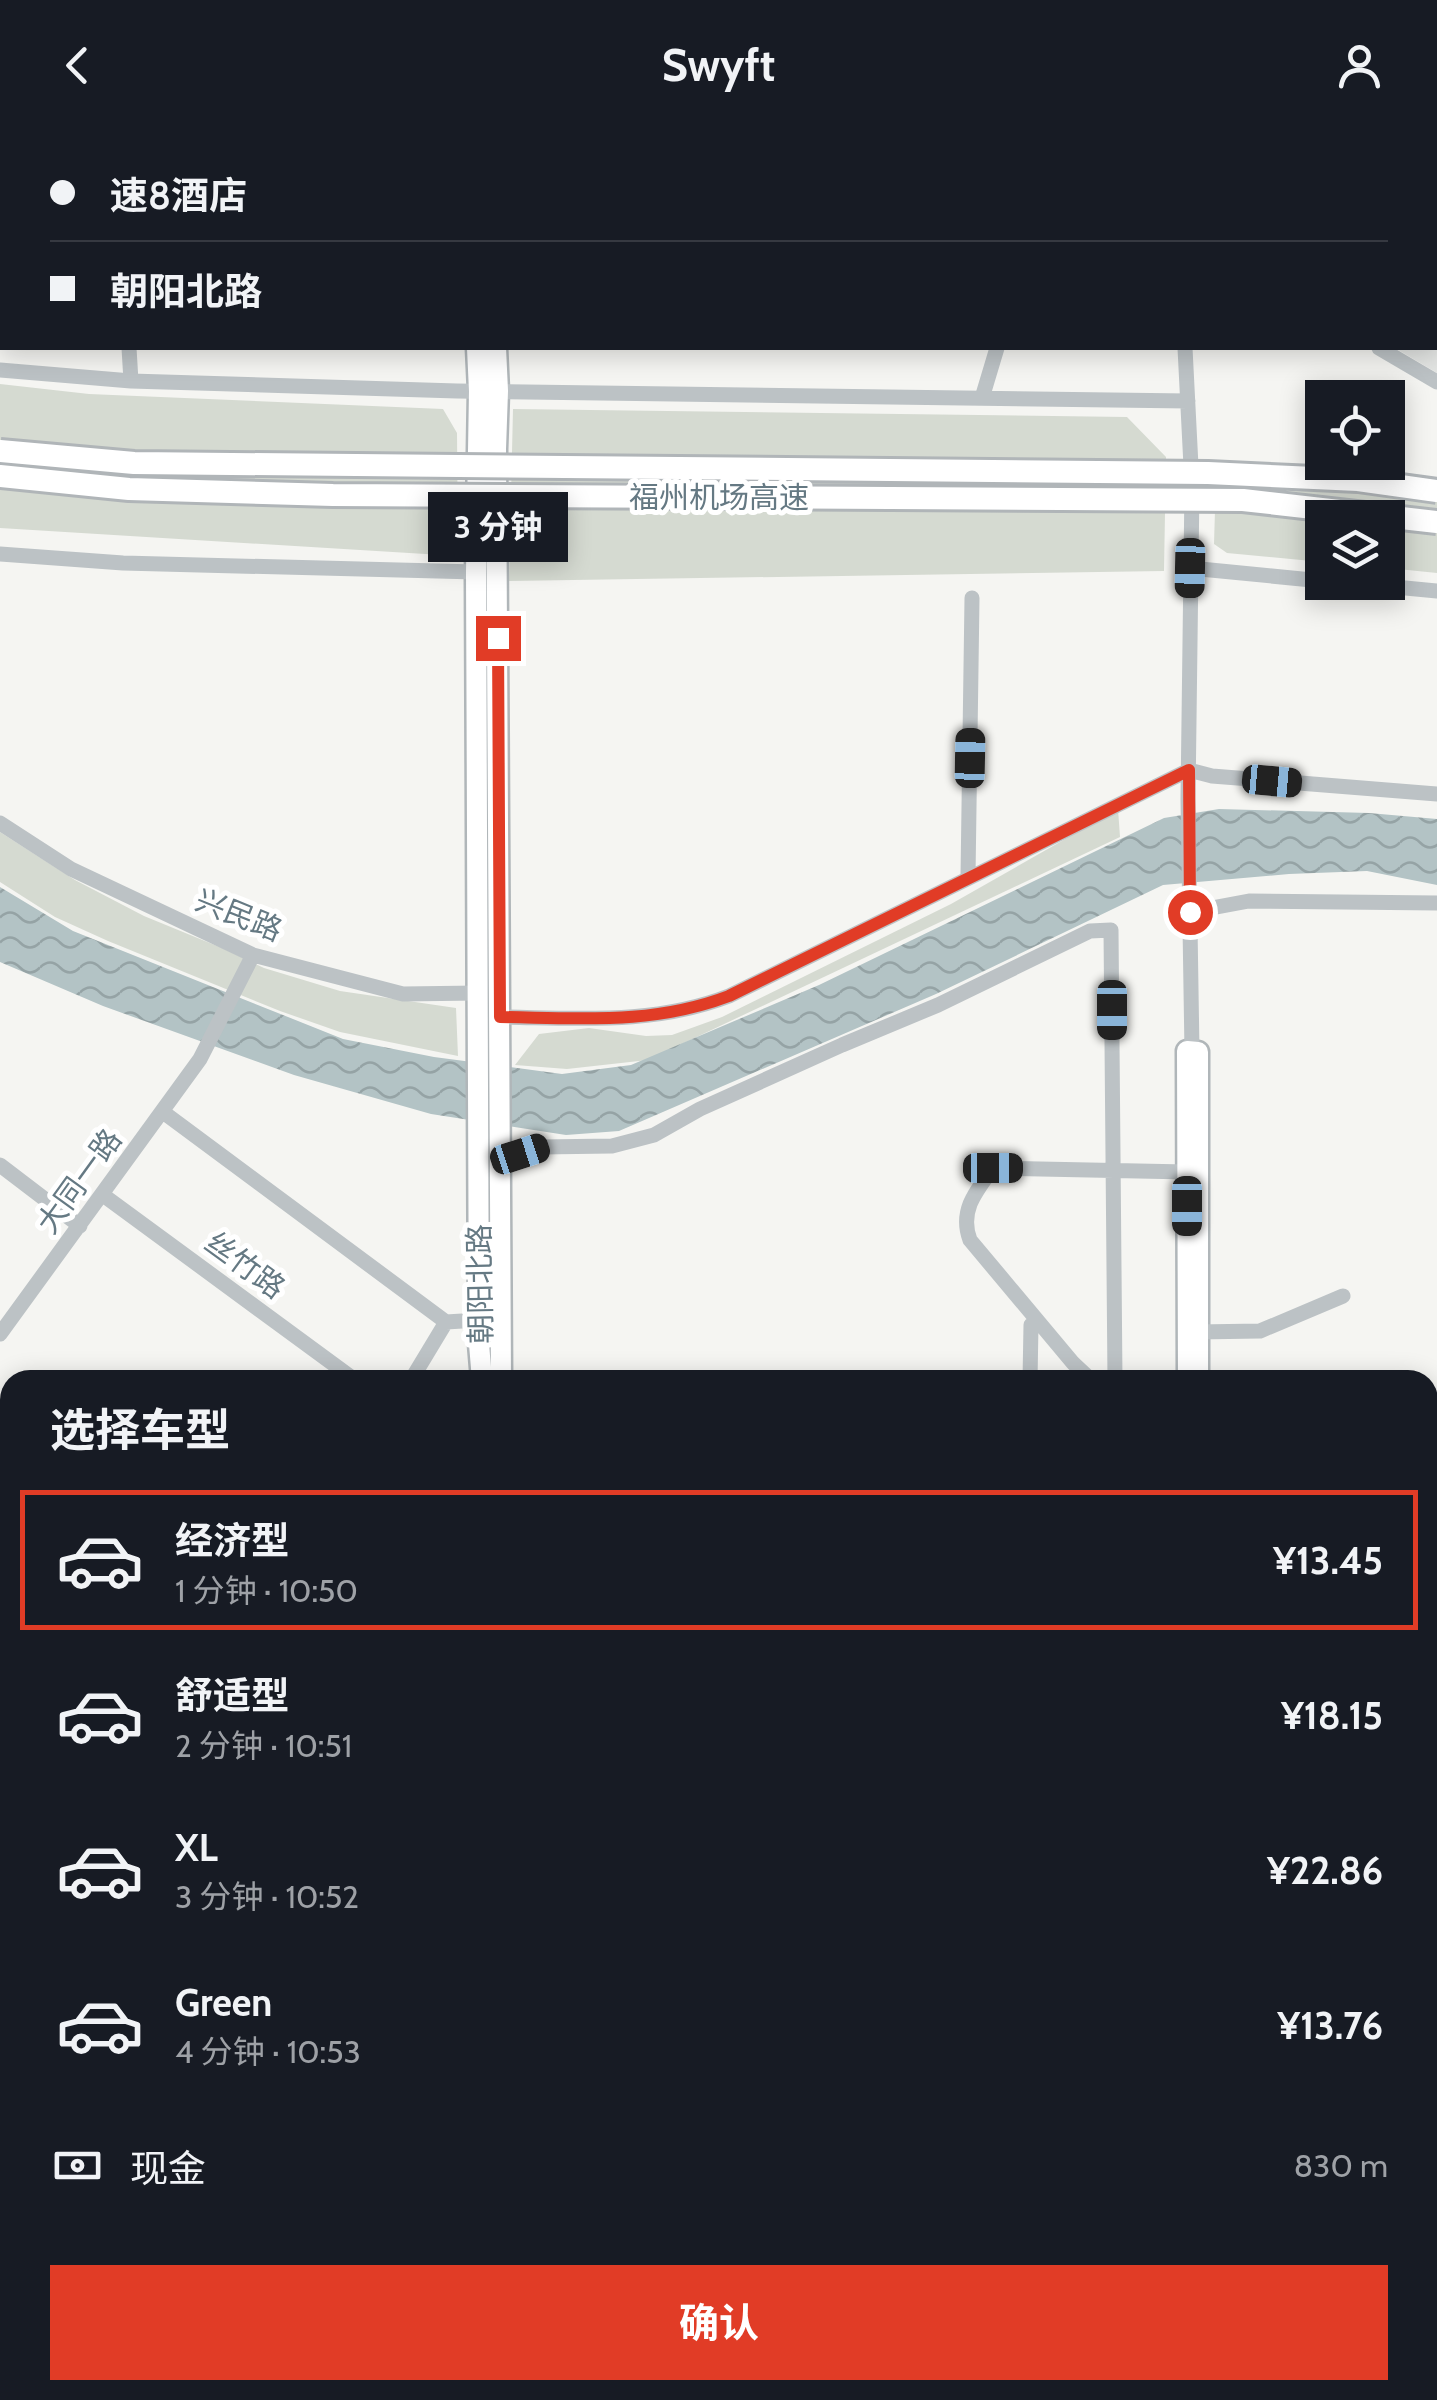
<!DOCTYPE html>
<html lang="zh">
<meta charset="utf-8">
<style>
body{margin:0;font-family:Cabin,"Noto Sans SC",sans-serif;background:#20242c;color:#f1f3f6;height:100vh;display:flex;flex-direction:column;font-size:38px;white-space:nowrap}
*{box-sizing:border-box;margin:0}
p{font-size:32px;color:#9ea1a6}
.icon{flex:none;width:55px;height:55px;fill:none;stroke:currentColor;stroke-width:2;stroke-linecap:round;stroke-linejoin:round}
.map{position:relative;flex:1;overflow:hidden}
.drawer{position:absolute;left:0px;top:1240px;width:1438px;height:1030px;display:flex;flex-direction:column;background:#171b24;border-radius:30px 30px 0 0;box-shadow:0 5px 25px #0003}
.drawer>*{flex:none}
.guide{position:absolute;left:0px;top:0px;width:1438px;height:220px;box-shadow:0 5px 25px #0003;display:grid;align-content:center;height:220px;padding:0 50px;background:#171b24}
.fabs{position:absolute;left:1305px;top:250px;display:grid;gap:20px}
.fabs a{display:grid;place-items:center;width:100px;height:100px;border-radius:0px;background:#171b24;box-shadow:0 5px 25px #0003;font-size:50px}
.end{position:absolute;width:45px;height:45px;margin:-22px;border:12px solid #e13c26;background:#fff;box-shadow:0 0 0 5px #fff}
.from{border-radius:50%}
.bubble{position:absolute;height:70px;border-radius:0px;background:#171b24;box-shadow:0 5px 25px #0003;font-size:32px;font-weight:700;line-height:70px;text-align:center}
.car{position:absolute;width:30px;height:60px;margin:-30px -15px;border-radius:12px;box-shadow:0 0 8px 2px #0007;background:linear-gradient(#222 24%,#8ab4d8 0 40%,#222 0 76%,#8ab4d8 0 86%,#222 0)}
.guide b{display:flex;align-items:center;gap:35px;height:95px;font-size:38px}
.guide b+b{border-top:2px solid #363941}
.guide i{width:25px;height:25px;background:#f1f3f6}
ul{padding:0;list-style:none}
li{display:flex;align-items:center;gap:30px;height:140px;margin:0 20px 15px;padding:0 30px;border:5px solid transparent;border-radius:0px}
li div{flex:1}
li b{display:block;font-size:38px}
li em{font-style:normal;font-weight:700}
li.selected{border-color:#e13c26}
li>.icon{width:90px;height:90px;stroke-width:1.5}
h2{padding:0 50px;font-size:45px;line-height:120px}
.pay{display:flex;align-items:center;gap:25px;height:110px;padding:0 50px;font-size:38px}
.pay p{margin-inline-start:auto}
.primary-button{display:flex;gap:20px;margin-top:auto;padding:20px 50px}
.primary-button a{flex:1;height:115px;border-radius:0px;background:#e13c26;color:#fff;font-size:40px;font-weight:700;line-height:115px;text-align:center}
header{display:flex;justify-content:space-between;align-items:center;height:130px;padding:0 50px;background:#171b24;font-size:45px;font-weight:700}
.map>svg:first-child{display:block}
.built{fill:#e3e5e3}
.park{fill:#d5dad1}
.water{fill:url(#water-waves)}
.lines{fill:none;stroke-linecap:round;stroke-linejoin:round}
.major-casing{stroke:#b0b6b9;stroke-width:25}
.minor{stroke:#bcc2c5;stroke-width:15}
.major{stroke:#fff;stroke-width:20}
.highway-bridge-casing{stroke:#b0b5b8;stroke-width:28;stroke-linecap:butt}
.highway-bridge{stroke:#fff;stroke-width:22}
.route{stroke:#e13c26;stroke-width:12}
.labels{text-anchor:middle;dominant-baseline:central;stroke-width:10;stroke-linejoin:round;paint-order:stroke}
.street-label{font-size:30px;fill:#657983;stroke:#fff}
</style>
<header><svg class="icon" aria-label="back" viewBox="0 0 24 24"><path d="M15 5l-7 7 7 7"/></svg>Swyft<svg class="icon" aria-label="person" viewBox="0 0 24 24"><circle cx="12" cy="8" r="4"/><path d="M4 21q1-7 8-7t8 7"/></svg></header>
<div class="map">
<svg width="1437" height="2270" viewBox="0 0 1437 2270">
<defs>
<pattern id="water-waves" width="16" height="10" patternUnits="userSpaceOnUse" patternTransform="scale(2.5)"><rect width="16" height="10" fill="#b3c3c5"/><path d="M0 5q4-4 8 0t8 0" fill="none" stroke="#95a3a5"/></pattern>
</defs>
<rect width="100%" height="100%" fill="#f5f5f2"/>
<path class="built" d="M1435 160 1437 161V243L1395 218H1435Z
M1430 1737H1437V1918H1428Z
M1221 2260H1346V2270H1220Z"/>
<path class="park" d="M0 254 89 264 443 279 457 303 458 426 0 398Z
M513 279 1127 287 1166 327 1164 441 509 451Z
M1216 346 1437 367V443L1388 438V388H1322V432L1227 423 1214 414Z
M1118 679 1120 707 648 930 567 939 515 935 539 904 589 898 646 906 672 905 722 887 951 774Z
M0 702 75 750 144 786 222 818 264 838 340 861 456 878 458 926 340 902 280 881 108 811 55 787 0 752Z
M0 1308 10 1315V1392H0Z"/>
<path class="water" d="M1219 679 1369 683 1437 689V755L1367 741 1289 744 1163 755 936 864 619 1001 566 1005 431 984 294 945 103 876 0 832V757L73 801 343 909 434 927 562 944 631 935 819 855 1164 688Z
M0 1913 10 1922V2007L0 1994Z"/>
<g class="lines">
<defs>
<path id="major" d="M466 0 467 2
M485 0V2
M477 218 479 261 476 442 479 1214 482 1250
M496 218 498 261 496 319 501 1250
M1188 1250 1187 921 1198 922V1250
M0 1412H10
M0 1427H10
M1428 1433 1437 1432
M484 2260V2270
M502 2260V2270
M1189 2260V2270"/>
</defs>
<use href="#major" class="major-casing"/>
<path class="minor" d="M116 0V2
M829 0 832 2
M491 2 508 0
M129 218 131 251
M1185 218 1192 356 1188 669 1192 922
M1379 218 1437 252
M0 240 131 251 457 261 1188 271
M982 268 997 218
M0 424 123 433 476 442
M1190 438 1322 451
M1343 452 1437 461
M0 693 71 739 253 825 403 864 478 863
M968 747 972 468
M1190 782 1249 771 1437 773
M500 887C579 888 654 895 729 866L1189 640 1212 646 1437 664
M163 982 446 1192
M500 1030 541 1017 612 1016 654 1005 700 979 842 915 938 875 1090 801 1111 800 1115 1250
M0 1035 80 1096
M103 1065 355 1250
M1197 1202 1260 1201 1343 1166
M0 1204 200 929 253 825
M411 1250 446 1192 479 1190
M1030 1250 1031 1195
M1096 1250 1089 1248 1073 1233 970 1110C959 1081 976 1061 993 1038L1187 1042
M0 1292 10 1299
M1428 1722H1437
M1428 1967H1437
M0 1975H10
M264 2265 484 2263
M1414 2270V2260"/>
<use href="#major" class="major"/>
<defs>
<path id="highway-bridge" d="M0 321 134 333 1208 343 1358 350 1437 361
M0 346 129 359 333 365 1243 370 1437 392"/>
</defs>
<use href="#highway-bridge" class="highway-bridge-casing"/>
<use href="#highway-bridge" class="highway-bridge"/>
</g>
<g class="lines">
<path class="route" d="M498 508 500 887C580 888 653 895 729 866L1189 640 1190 782"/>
</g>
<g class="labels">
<g class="street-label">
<text x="719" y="367">福州机场高速</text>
<text transform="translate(239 785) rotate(22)">兴民路</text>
<text transform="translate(79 1051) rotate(-54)">大同一路</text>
<text transform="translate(245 1135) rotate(36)">丝竹路</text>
<text transform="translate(480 1154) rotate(-91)">朝阳北路</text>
</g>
</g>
</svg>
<div class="fabs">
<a><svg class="icon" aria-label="locate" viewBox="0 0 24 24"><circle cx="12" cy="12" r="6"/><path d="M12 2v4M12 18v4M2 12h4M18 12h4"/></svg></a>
<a><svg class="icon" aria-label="layers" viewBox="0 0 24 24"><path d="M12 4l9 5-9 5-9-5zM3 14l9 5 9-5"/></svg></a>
</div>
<i class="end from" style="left:1190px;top:782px"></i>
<i class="end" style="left:498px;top:508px"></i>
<div class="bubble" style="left:428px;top:362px;width:140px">3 分钟</div>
<i class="car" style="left:1190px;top:438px;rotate:181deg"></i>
<i class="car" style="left:970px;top:628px;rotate:1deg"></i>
<i class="car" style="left:1272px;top:651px;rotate:95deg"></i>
<i class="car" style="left:1112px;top:880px;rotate:180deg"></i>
<i class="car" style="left:520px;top:1024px;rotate:72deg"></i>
<i class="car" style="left:993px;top:1038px;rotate:90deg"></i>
<i class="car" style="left:1187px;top:1076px;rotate:180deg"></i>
<div class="guide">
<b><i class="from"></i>速8酒店</b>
<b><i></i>朝阳北路</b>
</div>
<section class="drawer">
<h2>选择车型</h2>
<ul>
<li class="selected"><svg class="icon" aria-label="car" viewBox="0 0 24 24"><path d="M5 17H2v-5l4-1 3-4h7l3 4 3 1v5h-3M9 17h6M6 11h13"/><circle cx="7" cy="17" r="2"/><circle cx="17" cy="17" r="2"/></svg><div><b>经济型</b><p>1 分钟 · 10:50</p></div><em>¥13.45</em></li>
<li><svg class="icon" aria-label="car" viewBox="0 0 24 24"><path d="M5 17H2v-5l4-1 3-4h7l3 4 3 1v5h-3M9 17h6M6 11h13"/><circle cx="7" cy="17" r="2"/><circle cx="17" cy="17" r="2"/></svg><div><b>舒适型</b><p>2 分钟 · 10:51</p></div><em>¥18.15</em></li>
<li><svg class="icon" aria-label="car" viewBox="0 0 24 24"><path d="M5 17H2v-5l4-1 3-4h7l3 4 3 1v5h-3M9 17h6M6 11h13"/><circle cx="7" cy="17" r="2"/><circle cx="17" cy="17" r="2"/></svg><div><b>XL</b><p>3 分钟 · 10:52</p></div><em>¥22.86</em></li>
<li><svg class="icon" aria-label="car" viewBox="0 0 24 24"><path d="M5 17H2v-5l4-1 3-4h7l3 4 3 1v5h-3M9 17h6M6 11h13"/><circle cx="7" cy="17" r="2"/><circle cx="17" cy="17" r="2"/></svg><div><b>Green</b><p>4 分钟 · 10:53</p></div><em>¥13.76</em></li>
</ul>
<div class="pay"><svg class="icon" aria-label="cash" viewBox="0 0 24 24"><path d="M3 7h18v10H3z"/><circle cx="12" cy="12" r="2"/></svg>现金<p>830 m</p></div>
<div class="primary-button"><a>确认</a></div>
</section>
</div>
